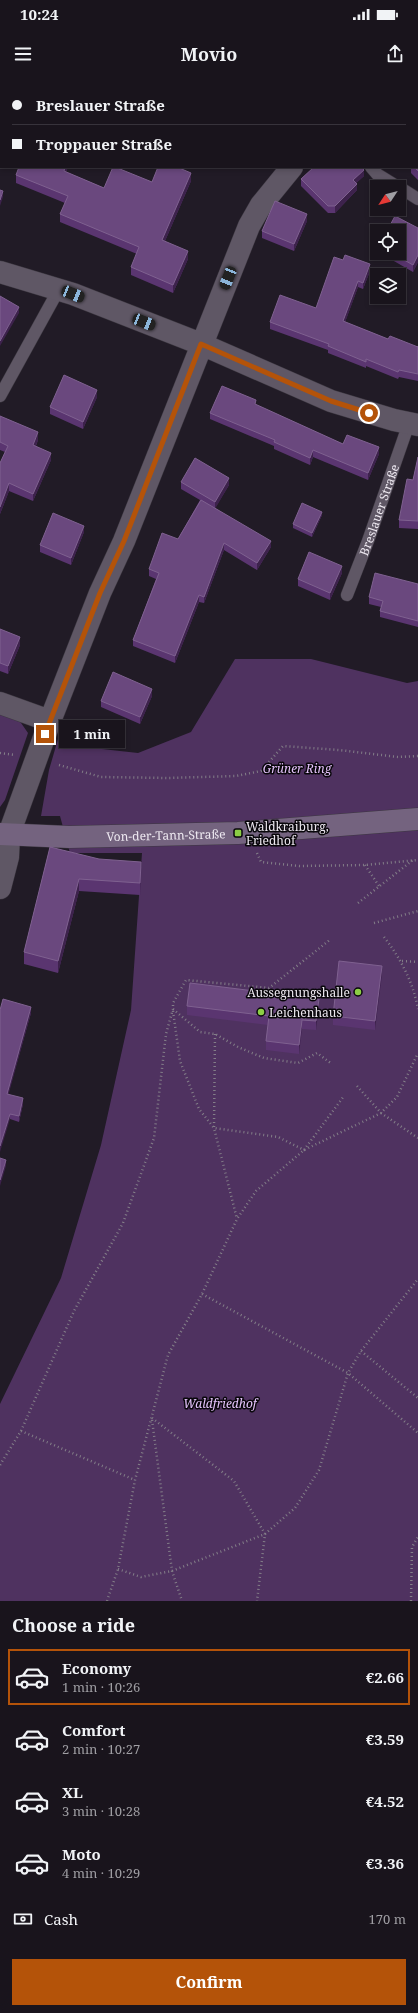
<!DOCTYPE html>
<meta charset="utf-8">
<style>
body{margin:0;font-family:"Noto Serif",serif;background:#221d25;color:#f1f3f6;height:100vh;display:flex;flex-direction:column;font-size:15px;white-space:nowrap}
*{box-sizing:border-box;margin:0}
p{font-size:13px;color:#9f9ea3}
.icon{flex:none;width:22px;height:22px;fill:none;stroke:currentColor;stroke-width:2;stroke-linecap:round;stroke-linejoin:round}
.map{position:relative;height:1521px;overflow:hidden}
.details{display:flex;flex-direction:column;background:#19141c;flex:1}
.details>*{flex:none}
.guide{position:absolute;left:0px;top:0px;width:418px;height:88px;box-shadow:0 2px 6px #0003,0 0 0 1px #37333b;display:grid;align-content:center;height:88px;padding:0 12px;background:#19141c}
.needle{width:26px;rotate:234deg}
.controls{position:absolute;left:370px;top:100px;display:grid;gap:8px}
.controls a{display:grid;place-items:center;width:36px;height:36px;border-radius:0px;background:#19141c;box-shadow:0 2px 6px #0003,0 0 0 1px #37333b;font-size:20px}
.end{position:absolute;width:18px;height:18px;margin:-9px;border:5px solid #b45309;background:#fff;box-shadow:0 0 0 2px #fff}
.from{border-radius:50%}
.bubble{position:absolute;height:28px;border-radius:0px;background:#19141c;box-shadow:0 2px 6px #0003,0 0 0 1px #37333b;font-size:13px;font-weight:700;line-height:28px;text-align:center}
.car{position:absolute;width:12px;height:24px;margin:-12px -6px;border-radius:5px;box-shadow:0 0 3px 1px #0007;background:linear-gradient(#222 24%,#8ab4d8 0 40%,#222 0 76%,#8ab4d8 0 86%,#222 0)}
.guide b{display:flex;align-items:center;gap:14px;height:38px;font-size:15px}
.guide b+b{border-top:1px solid #37333b}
.guide i{width:10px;height:10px;background:#f1f3f6}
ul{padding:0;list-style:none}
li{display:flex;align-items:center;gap:12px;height:56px;margin:0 8px 6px;padding:0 4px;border:2px solid transparent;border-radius:0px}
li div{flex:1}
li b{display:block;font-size:15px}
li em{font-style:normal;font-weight:700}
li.selected{border-color:#b45309}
li>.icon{width:36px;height:36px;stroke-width:1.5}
h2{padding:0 12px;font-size:18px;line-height:48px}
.pay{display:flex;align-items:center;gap:10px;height:44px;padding:0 12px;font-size:15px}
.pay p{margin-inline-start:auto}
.cta{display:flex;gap:8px;margin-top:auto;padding:8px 12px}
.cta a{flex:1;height:46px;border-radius:0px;background:#b45309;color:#fff;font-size:16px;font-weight:700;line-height:46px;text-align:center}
.status{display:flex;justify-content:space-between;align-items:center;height:28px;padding:0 20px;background:#19141c;direction:ltr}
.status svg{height:11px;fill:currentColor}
header{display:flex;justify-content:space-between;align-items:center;height:52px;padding:0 12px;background:#19141c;font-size:18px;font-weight:700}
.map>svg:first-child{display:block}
.green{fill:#4f3260}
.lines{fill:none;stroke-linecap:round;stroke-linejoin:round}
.lane-casing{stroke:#3d3841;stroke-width:13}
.street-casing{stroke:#3d3841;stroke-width:23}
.secondary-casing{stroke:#3d3841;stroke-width:23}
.path{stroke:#837e88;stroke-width:2.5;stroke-dasharray:1 3;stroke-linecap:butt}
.lane{stroke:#5f5765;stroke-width:12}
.street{stroke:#5f5765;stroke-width:22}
.secondary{stroke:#74637f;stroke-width:22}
.wall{fill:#5a3570}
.shaded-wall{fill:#3d224c}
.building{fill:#6a487e;stroke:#7f6190}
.route{stroke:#b45309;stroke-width:5}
.poi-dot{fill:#8cce45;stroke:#09070b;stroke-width:1.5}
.labels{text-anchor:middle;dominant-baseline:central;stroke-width:3;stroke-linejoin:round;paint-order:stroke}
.street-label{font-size:12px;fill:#eee9f1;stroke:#09070b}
.park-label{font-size:12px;font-style:italic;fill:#e5c3fc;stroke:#09070b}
.poi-label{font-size:12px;fill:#eee9f1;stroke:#09070b;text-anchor:start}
</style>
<div class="status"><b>10:24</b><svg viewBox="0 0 49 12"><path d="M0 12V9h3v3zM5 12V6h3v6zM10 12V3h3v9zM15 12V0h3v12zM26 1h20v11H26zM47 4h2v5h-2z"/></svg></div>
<header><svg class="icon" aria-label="menu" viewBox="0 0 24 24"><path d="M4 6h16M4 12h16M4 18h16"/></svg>Movio<svg class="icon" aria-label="share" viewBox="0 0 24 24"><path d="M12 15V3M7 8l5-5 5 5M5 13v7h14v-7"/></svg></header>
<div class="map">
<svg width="418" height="1521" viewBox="0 0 418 1521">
<rect width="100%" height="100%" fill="#211b26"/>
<path class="green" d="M235 579H311L407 603 418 601V1521H0V1324L61 1198 101 1065 131 930 142 773H70L60 736H41L49 690 58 659 84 667 138 673 191 652Z
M0 633 19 640 28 653 5 720 0 727Z"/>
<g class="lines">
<defs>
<g id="lane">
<path d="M372 0 373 1"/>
<path d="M371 87 377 94 398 107"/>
<path d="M399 107 418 119"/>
<path d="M0 316 59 209"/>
<path id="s1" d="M347 515 368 461 409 343"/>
</g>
<path id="street" d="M401 1 402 0
M0 192 73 214 201 264 331 321 394 340 418 345
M0 623 50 641
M0 808 8 777 9 754 50 641 100 513 124 461 249 146 261 125 292 87"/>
<g id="secondary">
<path id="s2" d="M0 754 69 757 238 753 418 739"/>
</g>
</defs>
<use href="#lane" class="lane-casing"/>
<use href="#street" class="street-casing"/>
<use href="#secondary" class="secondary-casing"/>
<path class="path" d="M0 673 15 675
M59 685 101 697 168 698 236 696 261 691 283 666 339 670 398 677 418 676
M257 773 261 782 299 786 365 785 418 780
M365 785 379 806
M358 823 413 780
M374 843 418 831
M384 857C401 879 413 902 418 929
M402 881 418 882
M173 929 200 952 215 954 238 967 264 978 298 983 317 973 332 984
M173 931 180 981 199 1029 214 1048 278 1057 304 1070 344 1016
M215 954 214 1048 237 1139
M357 1006 381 1033 418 1058
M202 1214 348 1293 418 1353
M361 1271 418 1318
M152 1338 234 1401 265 1454 257 1521
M152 1340 172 1491 182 1521
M21 1351 135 1400
M0 1385 21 1351 74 1231 123 1143 154 1058 166 954 173 929V923L186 900 269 908 331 859
M118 1489 141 1497 172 1491 265 1454 295 1428 319 1390 348 1293 361 1271 418 1199
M107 1521 118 1489 135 1400 168 1275 202 1214 237 1139 256 1111 304 1070 381 1033 397 1017 418 973
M411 1521 412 1467 418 1457"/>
<use href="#lane" class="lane"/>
<use href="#street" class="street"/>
<use href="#secondary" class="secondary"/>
</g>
<path class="wall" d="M1 0H60V1H1V63L0 62V2Z
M418 35V100L411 93V87H417V36Z
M66 92 104 108 152 102 191 101 165 161 188 179 173 213 131 195V187L137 174 60 142V134L65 123 16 103V95Z
M364 96 356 103 357 110 335 133H328L301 106V99Z
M307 141 294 171 262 158V151Z
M418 148V182L413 192 380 173H399Z
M370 191 363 209 358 207 345 242 388 259 418 267V266V301L399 297 398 299 366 286V288L328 273V270L270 249V242L316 228Z
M97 317 83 349 50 334V327Z
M256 325 343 364 379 374 368 400 313 377 310 385 274 369V366L210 339V333Z
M0 336 38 360 36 366 51 380 33 421 9 411 0 434V383L5 372 0 370Z
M418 377V449L399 448V440L413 400Z
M181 402 229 405 215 428 271 467 257 490 224 470 204 523 199 522 175 583 133 566V560L156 499 149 496V489L178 459 200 420 181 409Z
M322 435 312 457 293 448V444Z
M84 452 71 485 40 472V465Z
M342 493 330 520 298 506V499Z
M418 504V547L380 537V531L381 527 369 524V517Z
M0 549 20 565 8 594 0 591Z
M152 616 140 644 101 627V621Z
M50 767 141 794 140 815 79 811 58 893 24 884V872Z
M382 895 375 950 333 945V936Z
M187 926 319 927 316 950 302 949 299 974 266 970V961L268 945 187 935Z
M0 930 31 933 8 1014 23 1024 19 1042 10 1039Z"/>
<path class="shaded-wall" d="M65 87H68L64 99V91Z
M364 90V96L353 106V100Z
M191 93V101L162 168V160Z
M357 104V110L335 133V126Z
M3 111V117L0 126V120Z
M307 134V141L294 171V164Z
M188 171V179L173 213V205Z
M418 175V182L413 192V185Z
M370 184V191L363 209V203Z
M358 201V207L343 248V241Z
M19 227V233L0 266V261Z
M97 310V317L83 349V342Z
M38 352V360L33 373V365Z
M379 367V374L368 400V393Z
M313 370V377L310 385V378Z
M51 373V380L33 421V414Z
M229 398V405L215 429V422Z
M9 403V411L0 434V427Z
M322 432V435L312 457V453Z
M84 446V452L71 485V478Z
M271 461V467L257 490V483Z
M224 463V470L204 523V517Z
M342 486V493L330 520V513Z
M199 515V522L175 583V576Z
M20 557V565L8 594V586Z
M152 609V616L140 644V637Z
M141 782V794L140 815V803Z
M79 799V811L58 893V881Z
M382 886V895L375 950V941Z
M319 919V927L316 950V941Z
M31 927V933L7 1020V1014Z
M302 940V949L299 974V965Z
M23 1018V1024L19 1042V1036Z
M10 1034V1039L0 1072V1066Z
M6 1080V1086L0 1106V1100Z"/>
<path class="building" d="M1 0H31L30 1H1V58L0 57V2Z
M32 0H58V1H35Z
M220 0H242V1H220Z
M418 35V71L417 70V36Z
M418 77V91L414 87H417V78Z
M19 87H65L64 91 104 108 113 87H115L152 102 158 87H177L191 93 162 160 188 171 173 205 131 187 139 167 60 134 68 116 16 95Z
M314 87H361L364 90 353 100 357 104 335 126H328L301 99Z
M0 110 3 111 0 120Z
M275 121 307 134 294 164 262 151Z
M395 136 418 148V175L413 185 392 173H399V151H387Z
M345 175 370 184 363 203 358 201 343 241 388 259 390 256 418 267V266V294L399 290 398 292 366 279V282L328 266 329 264 270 242 280 215 316 228 334 177 343 180Z
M0 216 19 227 0 261Z
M64 295 97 310 83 342 50 327Z
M222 306 256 320 255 324 343 364 347 355 379 367 368 393 313 370 310 378 274 362 275 360 210 333Z
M0 336 38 352 33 365 51 373 33 414 9 403 0 427V383L8 366 0 362Z
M418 377V441L399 440 407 399 413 400Z
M195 378 229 398 215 422 181 402Z
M201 420 271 461 257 483 224 463 204 517 199 515 175 576 133 560 159 493 149 489 162 453 178 459Z
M302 423 322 432 312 453 293 444Z
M53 433 84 446 71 478 40 465Z
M309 472 342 486 330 513 298 499Z
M375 493 418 504V541L380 531 383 521 369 517Z
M0 549 20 557 8 586 0 583Z
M113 592 152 609 140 637 101 621Z
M50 767 99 779 141 782 140 803 79 799 58 881 24 872Z
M339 881 382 886 375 941 333 936Z
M190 903 319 919 316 941 302 940 299 965 266 961 269 936 187 926Z
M3 919 31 927 7 1014 23 1018 19 1036 10 1034 0 1066V930Z
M0 1078 6 1080 0 1100Z"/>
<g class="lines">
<path class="route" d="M45 654 100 513 124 461 201 264 331 321 369 333"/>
</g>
<g class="poi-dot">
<rect x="234" y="749" width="8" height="8" rx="2"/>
<circle cx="358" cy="912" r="4"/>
<circle cx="261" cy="932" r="4"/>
</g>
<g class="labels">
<g class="street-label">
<text stroke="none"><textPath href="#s1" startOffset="91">Breslauer Straße</textPath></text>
<text stroke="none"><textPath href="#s2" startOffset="166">Von-der-Tann-Straße</textPath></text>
</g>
<g class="park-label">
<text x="297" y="688">Grüner Ring</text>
<text x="220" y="1323">Waldfriedhof</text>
</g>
<g class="poi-label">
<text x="246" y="746">Waldkraiburg,<tspan x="246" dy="14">Friedhof</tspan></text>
<text x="350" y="912" text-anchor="end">Aussegnungshalle</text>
<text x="269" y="932">Leichenhaus</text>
</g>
</g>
</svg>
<div class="controls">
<a><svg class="needle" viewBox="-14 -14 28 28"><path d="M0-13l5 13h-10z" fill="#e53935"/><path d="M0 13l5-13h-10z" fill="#9f9ea3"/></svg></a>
<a><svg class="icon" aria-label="locate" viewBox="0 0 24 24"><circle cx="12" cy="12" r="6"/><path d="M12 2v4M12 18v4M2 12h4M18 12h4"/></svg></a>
<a><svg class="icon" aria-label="layers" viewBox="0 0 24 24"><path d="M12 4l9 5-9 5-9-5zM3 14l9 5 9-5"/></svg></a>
</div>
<i class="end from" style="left:369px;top:333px"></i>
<i class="end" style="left:45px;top:654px"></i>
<div class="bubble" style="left:59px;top:640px;width:66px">1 min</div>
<i class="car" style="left:228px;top:198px;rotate:202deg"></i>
<i class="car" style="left:73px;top:214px;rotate:112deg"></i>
<i class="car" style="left:144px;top:242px;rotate:112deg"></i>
<div class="guide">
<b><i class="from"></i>Breslauer Straße</b>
<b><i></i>Troppauer Straße</b>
</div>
</div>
<section class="details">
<h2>Choose a ride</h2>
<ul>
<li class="selected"><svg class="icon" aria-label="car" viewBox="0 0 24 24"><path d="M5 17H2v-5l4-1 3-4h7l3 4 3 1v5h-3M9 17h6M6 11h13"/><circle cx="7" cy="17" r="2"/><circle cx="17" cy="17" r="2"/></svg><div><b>Economy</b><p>1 min · 10:26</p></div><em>€2.66</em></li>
<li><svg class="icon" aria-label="car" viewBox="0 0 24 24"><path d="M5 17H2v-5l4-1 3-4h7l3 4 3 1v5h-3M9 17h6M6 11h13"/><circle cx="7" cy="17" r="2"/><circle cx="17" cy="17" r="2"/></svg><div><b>Comfort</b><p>2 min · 10:27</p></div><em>€3.59</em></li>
<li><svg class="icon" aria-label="car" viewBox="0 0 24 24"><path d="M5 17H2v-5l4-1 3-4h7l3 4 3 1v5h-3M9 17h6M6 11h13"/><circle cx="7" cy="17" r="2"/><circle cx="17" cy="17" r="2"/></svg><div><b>XL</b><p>3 min · 10:28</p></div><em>€4.52</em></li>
<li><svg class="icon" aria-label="car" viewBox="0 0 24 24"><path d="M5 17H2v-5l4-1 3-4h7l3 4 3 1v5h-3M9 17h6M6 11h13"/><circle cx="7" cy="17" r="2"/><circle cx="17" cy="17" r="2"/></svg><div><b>Moto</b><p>4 min · 10:29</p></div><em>€3.36</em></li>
</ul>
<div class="pay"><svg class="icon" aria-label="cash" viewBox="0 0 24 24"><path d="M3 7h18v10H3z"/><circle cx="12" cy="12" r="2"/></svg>Cash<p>170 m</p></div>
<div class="cta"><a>Confirm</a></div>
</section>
